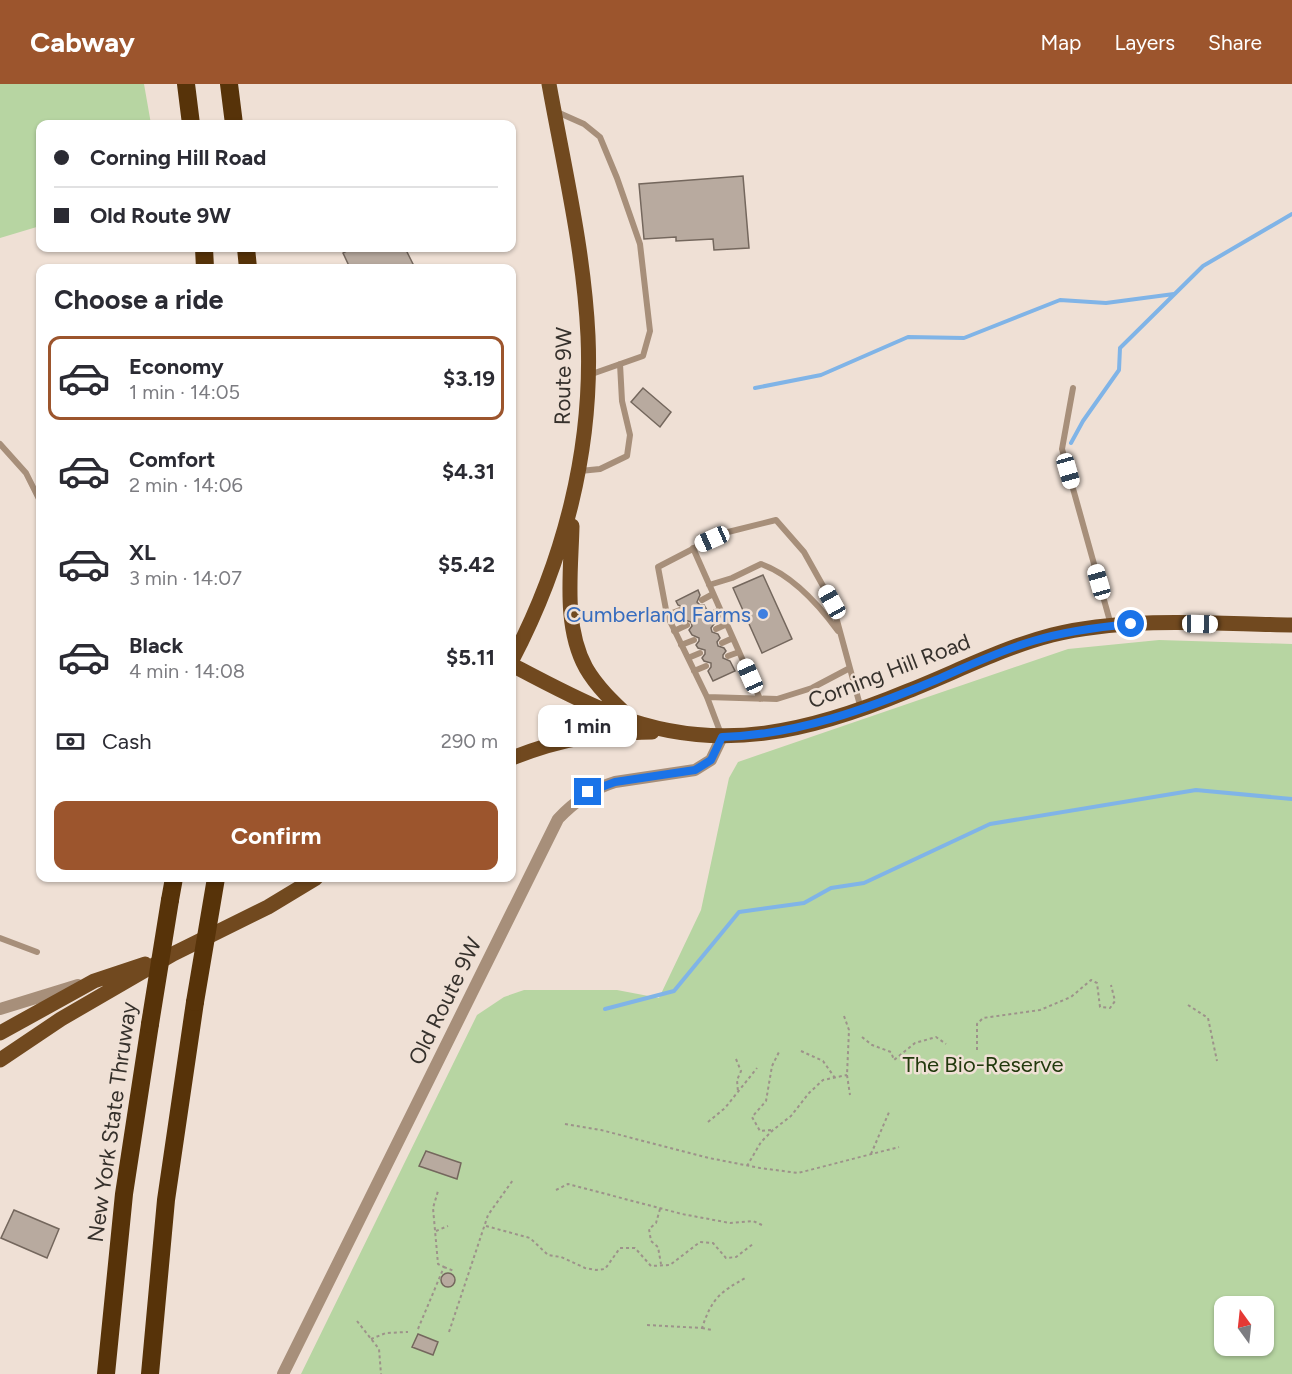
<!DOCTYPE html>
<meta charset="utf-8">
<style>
body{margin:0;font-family:Figtree,sans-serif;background:#f7f7f7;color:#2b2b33;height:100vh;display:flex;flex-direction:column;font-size:22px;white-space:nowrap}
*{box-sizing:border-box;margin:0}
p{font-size:20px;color:#7c7c81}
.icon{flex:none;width:33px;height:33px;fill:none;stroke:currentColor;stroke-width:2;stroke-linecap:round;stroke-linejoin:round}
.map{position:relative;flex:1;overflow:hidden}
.panel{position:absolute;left:36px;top:180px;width:480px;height:618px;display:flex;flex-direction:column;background:#fff;border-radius:12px;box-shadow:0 2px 4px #0004}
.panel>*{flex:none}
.top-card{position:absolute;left:36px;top:36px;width:480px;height:132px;border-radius:12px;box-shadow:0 2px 4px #0004;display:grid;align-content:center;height:132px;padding:0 18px;background:#fff}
.needle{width:39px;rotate:345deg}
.controls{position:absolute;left:1214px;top:1212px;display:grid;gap:12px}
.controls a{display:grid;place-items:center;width:60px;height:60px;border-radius:12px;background:#fff;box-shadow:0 2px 4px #0004;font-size:30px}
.end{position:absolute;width:27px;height:27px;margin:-14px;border:8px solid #1a73e8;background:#fff;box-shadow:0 0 0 3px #fff}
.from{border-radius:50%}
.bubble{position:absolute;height:42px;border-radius:12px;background:#fff;box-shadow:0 2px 4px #0004;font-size:20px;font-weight:700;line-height:42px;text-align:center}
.car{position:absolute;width:18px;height:36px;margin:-18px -9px;border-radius:8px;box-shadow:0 0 4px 2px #0007;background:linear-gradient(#fff 24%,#345 0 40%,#fff 0 76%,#345 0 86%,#fff 0)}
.top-card b{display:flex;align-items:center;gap:21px;height:57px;font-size:22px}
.top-card b+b{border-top:2px solid #e1e1e2}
.top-card i{width:15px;height:15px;background:#2b2b33}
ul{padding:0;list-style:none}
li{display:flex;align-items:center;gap:18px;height:84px;margin:0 12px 9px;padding:0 6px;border:3px solid transparent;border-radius:12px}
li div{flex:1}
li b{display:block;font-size:22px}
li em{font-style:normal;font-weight:700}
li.selected{border-color:#9c552d}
li>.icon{width:54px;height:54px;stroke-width:1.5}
h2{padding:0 18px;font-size:27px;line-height:72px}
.pay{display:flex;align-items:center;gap:15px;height:66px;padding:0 18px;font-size:22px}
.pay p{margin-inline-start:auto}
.button{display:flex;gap:12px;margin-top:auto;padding:12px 18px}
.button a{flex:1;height:69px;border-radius:12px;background:#9c552d;color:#fff;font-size:24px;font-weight:700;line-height:69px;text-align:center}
header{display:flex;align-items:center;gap:36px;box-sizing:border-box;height:84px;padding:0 30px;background:#9c552d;color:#fff}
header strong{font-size:28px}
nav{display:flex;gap:33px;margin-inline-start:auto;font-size:21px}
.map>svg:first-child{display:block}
.green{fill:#b7d5a2;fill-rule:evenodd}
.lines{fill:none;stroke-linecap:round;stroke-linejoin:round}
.stream{stroke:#80b4e7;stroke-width:4}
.building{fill:#b8aa9f;stroke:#74675d;stroke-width:1.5}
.path{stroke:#9d928a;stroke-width:2;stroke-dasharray:3 3;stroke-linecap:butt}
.lane{stroke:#a78f7a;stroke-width:6}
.street{stroke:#a78f7a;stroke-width:12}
.primary{stroke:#71491f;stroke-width:15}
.highway{stroke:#573309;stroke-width:18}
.highway-bridge{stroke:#573309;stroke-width:18}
.route{stroke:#1a73e8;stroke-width:8}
.shop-dot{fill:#3f7fe0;stroke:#efe0d5;stroke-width:2}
.labels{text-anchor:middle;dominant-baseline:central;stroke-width:5;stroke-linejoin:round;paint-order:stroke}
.street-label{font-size:22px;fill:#36312c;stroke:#efe0d5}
.shop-label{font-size:22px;fill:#366cbe;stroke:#efe0d5;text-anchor:end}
.park-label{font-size:22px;fill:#22390d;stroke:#efe0d5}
</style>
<header>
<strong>Cabway</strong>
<nav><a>Map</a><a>Layers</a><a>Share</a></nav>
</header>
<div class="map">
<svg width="1292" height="1290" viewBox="0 0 1292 1290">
<rect width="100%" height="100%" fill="#efe0d5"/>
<path class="green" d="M0 0H144L151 40H40V142L0 154Z
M1159 556 1292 560V1290H301L477 931 504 913 524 906H617L659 914 701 826 729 694 738 678 1068 565ZM1224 1222H1263V1262H1224Z"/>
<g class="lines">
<path class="stream" d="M755 304 821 291 908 253 964 254 1060 216 1106 219 1174 210
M1071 359 1083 337 1119 286 1120 264 1203 182 1292 130
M605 925 674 907 739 828 804 819 831 804 864 799 990 740 1196 706 1292 715"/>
</g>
<path class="building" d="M743 92 749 164 714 166 713 155 676 157V153L644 155 639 100Z
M352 164H405L415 184H350L343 169Z
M643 304 671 328 660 343 631 318Z
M763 491 792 555 762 569 733 504Z
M698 506 700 511 697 518 700 521H704L707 526 704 530 705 534 711 536 714 540 711 544 712 548 718 550 720 554 717 558 718 562 724 564 726 567 723 571V574L730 577 735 587 713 597 708 587 711 583V579L704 577 702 574 705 570V566L698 564 696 561 699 557V554L692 551 689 546 692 542 691 538 685 536 682 531 685 527V524L678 521 676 517Z
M426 1067 461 1079 457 1095 419 1082Z
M14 1126 59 1145 47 1174 1 1154Z
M441 1196a7 7 0 1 1 14 0a7 7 0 1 1-14 0Z
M418 1250 438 1258 433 1271 412 1263Z"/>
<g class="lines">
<path class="path" d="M1188 921 1208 934 1217 977
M844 932 849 946 847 991 850 1011
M862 953 872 961 891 968 894 976 915 959 936 953 946 960
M977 966V940L983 934 1040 926 1071 913 1091 896 1097 899 1100 923 1110 924 1115 917 1111 901
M801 967 823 977 835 994
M736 975 741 987 737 996 738 1008
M708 1038 725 1024 757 984
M565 1040 601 1046 709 1074 760 1084 798 1089 899 1063
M771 1046 760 1047 752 1033 766 1017 772 982 780 966
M871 1070 890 1026
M747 1082 761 1058 773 1046 791 1032 809 1009 823 996 847 991
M556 1106 568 1100 682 1130 730 1139 753 1137 762 1141
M660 1125 656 1139 649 1145 651 1157 658 1163 661 1180
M486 1142 530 1154 548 1171 561 1173 585 1184 596 1186 605 1185 620 1164H635L651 1182 670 1181 700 1158 713 1159 726 1174 736 1173 753 1160
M436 1147 448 1142
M444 1183 454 1187
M357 1237 379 1265 381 1290
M647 1241 702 1244C712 1214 720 1208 747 1193
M702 1244 712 1246
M418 1245 444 1183 438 1180 433 1124 438 1107
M449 1248 488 1131 513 1096
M371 1255 386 1249 408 1248"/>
<path class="lane" d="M557 28 584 40 600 53 617 94 640 160 650 247 643 272 589 291
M1073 304 1062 365 1111 541
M0 360 26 389 40 417
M580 387 600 385 627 372 630 351 622 317 620 280
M728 448 776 436 804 468 832 518 861 625
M712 455 658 483 667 531 707 613 721 650
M693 464 760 615
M709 501 732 494 761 480C792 491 819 521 838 547
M702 516 713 510
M667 531 680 526
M709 531 720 526
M716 545 727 540
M674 547 687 541
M722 559 733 554
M681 561 694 556
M728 572 739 568
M688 574 700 569
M694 587 706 582
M707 613 777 615 812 604 848 585
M0 854 37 868"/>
<path class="street" d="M0 925 78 901
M283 1290 558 735C575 717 592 705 615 698L695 686 711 676 722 653"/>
<path class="primary" d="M572 442C571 488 563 542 586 584 597 603 613 618 629 633
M512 576C564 477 593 365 588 252 584 167 564 83 549 0
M512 581C547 599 581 618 618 632 719 671 812 647 908 607 956 588 1002 564 1052 551 1130 532 1213 540 1292 541
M512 674C563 654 597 649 652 648
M0 949 94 897 145 880
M0 976 61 935 173 870 268 823 316 794"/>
<path class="highway" d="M186 0 191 40
M229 0 234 40
M204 164 205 184
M246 164 248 184
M170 816 174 794
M106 1290 124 1110 150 940
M150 1290 166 1116 195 918"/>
<path class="highway-bridge" d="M195 918 216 794
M150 940 170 816"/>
</g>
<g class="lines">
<path class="route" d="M588 708 615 698 695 686 711 676 722 653C797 651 867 625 936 596 968 582 999 567 1033 557 1066 547 1098 543 1131 540"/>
</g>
<circle class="shop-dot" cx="763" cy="530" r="6"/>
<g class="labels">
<g class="street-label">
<text transform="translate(563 292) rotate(-89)">Route 9W</text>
<text transform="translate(889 587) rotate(-21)">Corning Hill Road</text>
<text transform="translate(445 917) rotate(-64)">Old Route 9W</text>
<text transform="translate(112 1038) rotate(-82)">New York State Thruway</text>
</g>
<g class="shop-label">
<text x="751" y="530">Cumberland Farms</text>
</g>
<g class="park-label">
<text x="983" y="980">The Bio-Reserve</text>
</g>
</g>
</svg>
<div class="controls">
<a><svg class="needle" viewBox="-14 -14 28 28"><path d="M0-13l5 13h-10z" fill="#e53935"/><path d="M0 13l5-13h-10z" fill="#7c7c81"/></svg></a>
</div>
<i class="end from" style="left:1131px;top:540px"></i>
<i class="end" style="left:588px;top:708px"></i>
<div class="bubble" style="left:538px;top:621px;width:99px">1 min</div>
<i class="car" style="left:1068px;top:387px;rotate:164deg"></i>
<i class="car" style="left:712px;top:455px;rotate:246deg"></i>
<i class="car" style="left:1099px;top:498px;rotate:344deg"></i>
<i class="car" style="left:832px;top:518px;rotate:331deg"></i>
<i class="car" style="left:1200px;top:540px;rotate:91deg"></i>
<i class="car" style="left:750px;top:592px;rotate:336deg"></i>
<div class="top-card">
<b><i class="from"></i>Corning Hill Road</b>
<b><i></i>Old Route 9W</b>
</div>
<section class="panel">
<h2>Choose a ride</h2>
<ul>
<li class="selected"><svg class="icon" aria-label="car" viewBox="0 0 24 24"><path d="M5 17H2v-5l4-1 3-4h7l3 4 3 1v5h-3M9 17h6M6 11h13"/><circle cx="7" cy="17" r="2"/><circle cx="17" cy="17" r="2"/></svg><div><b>Economy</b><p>1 min · 14:05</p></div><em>$3.19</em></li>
<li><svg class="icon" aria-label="car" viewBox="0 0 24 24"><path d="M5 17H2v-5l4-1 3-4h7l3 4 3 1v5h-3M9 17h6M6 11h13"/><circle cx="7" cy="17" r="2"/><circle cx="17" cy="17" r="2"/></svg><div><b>Comfort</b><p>2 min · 14:06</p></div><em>$4.31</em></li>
<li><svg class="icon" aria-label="car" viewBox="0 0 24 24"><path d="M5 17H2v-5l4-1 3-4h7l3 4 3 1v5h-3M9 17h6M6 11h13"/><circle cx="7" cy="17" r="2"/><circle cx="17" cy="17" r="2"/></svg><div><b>XL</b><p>3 min · 14:07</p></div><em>$5.42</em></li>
<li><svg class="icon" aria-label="car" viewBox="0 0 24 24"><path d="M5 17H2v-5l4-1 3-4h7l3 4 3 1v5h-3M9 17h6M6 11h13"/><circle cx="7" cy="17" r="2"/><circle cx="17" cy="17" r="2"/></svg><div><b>Black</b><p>4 min · 14:08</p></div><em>$5.11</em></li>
</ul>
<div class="pay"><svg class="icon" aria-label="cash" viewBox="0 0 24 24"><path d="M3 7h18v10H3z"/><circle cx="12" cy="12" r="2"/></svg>Cash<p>290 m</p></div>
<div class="button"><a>Confirm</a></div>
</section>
</div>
